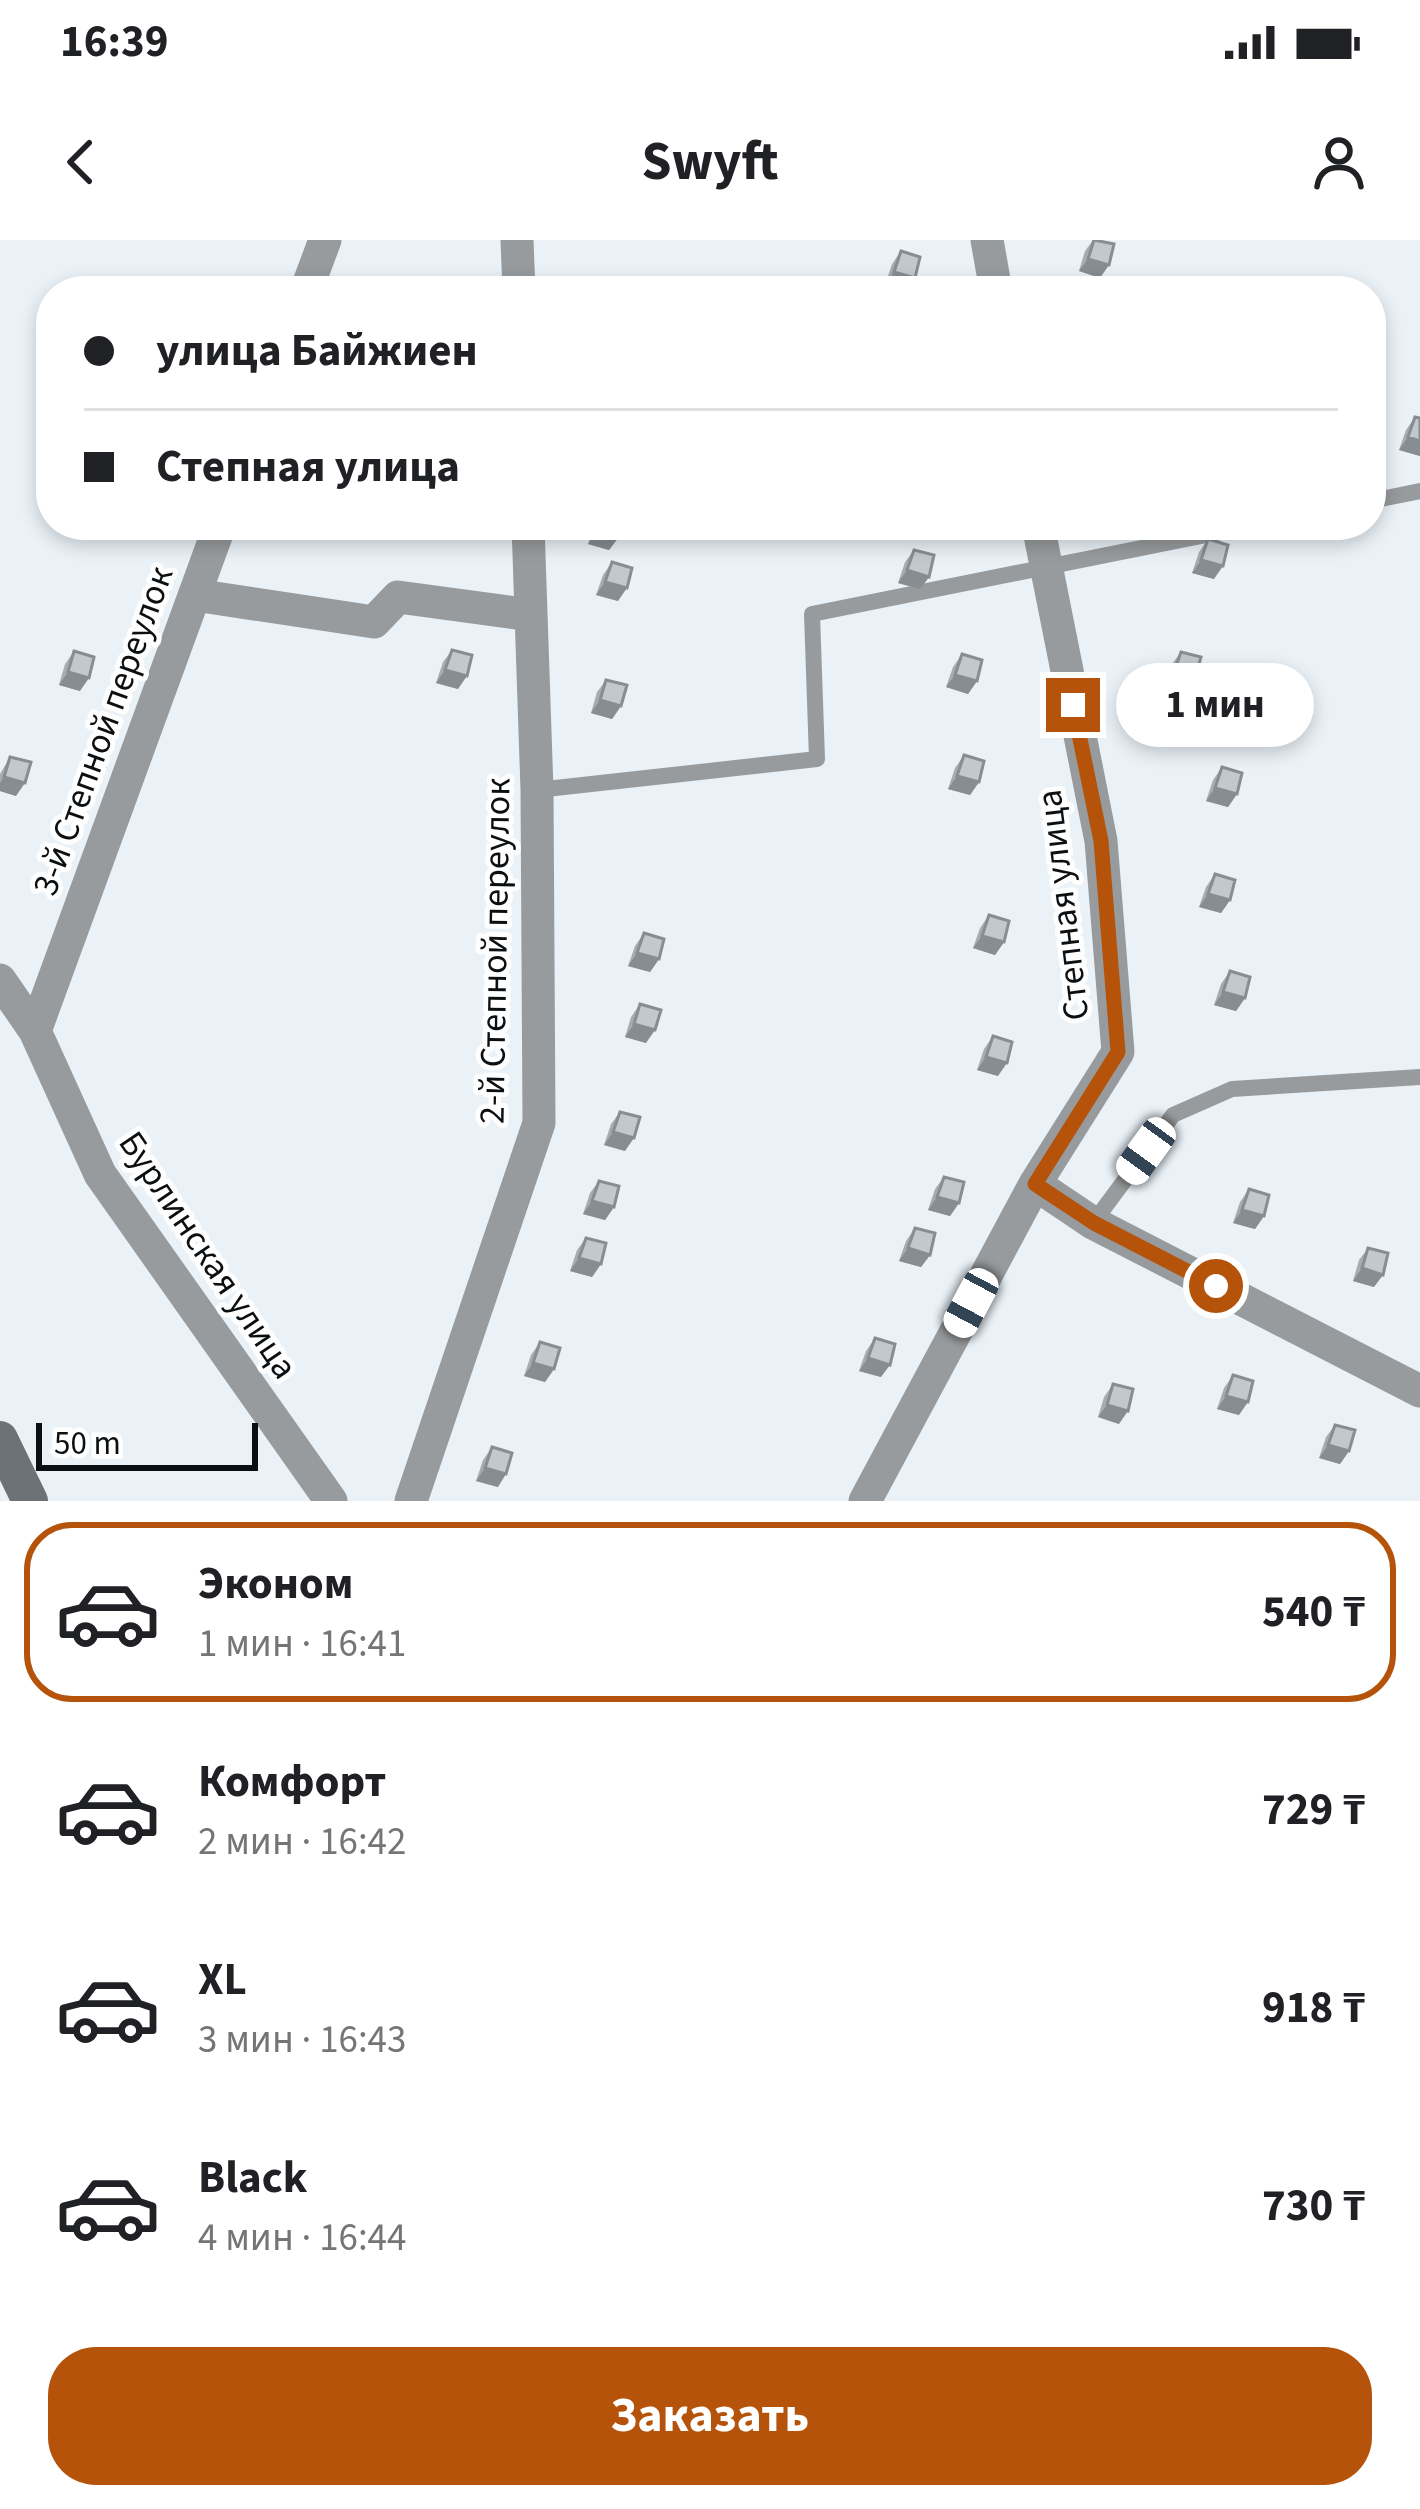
<!DOCTYPE html>
<html lang="ru">
<meta charset="utf-8">
<style>
body{margin:0;font-family:"Source Sans 3",sans-serif;background:#f2f2f2;color:#202124;height:100vh;display:flex;flex-direction:column;font-size:45px;white-space:nowrap}
*{box-sizing:border-box;margin:0}
p{font-size:39px;color:#757577}
.icon{flex:none;width:66px;height:66px;fill:none;stroke:currentColor;stroke-width:2;stroke-linecap:round;stroke-linejoin:round}
.map{position:relative;height:1261px;overflow:hidden}
.drawer{display:flex;flex-direction:column;background:#fff;flex:1}
.drawer>*{flex:none}
.hud{position:absolute;left:36px;top:36px;width:1350px;height:264px;border-radius:48px;box-shadow:0 6px 18px #0003;display:grid;align-content:center;height:264px;padding:0 48px;background:#fff}
.scale{position:absolute;left:36px;bottom:30px;width:222px;box-sizing:border-box;padding-left:12px;border:6px solid #0c0f11;border-top:0;font-size:33px;line-height:42px;white-space:nowrap;color:#0c0f11;-webkit-text-stroke:9px #fefefe;paint-order:stroke}
.end{position:absolute;width:54px;height:54px;margin:-27px;border:15px solid #b45309;background:#fff;box-shadow:0 0 0 6px #fff}
.from{border-radius:50%}
.bubble{position:absolute;height:84px;border-radius:42px;background:#fff;box-shadow:0 6px 18px #0003;font-size:39px;font-weight:700;line-height:84px;text-align:center}
.car{position:absolute;width:36px;height:72px;margin:-36px -18px;border-radius:15px;box-shadow:0 0 9px 3px #0007;background:linear-gradient(#fff 24%,#345 0 40%,#fff 0 76%,#345 0 86%,#fff 0)}
.hud b{display:flex;align-items:center;gap:42px;height:114px;font-size:45px}
.hud b+b{border-top:3px solid #e0e0e0}
.hud i{width:30px;height:30px;background:#202124}
ul{padding:21px 0 0;list-style:none}
li{display:flex;align-items:center;gap:36px;height:180px;margin:0 24px 18px;padding:0 24px;border:6px solid transparent;border-radius:48px}
li div{flex:1}
li b{display:block;font-size:45px}
li em{font-style:normal;font-weight:700}
li.current{border-color:#b45309}
li>.icon{width:108px;height:108px;stroke-width:1.5}
.primary-button{display:flex;gap:24px;margin-top:auto;padding:24px 48px}
.primary-button a{flex:1;height:138px;border-radius:48px;background:#b45309;color:#fff;font-size:48px;font-weight:700;line-height:138px;text-align:center}
.status{display:flex;justify-content:space-between;align-items:center;height:84px;padding:0 60px;background:#fff;direction:ltr}
.status svg{height:33px;fill:currentColor}
header{display:flex;justify-content:space-between;align-items:center;height:156px;padding:0 48px;background:#fff;font-size:54px;font-weight:700}
.map>svg:first-child{display:block}
.lines{fill:none;stroke-linecap:round;stroke-linejoin:round}
.lane{stroke:#989b9d;stroke-width:16}
.street{stroke:#989b9d;stroke-width:33}
.secondary{stroke:#6d7276;stroke-width:36}
.wall{fill:#a6adb1}
.shaded-wall{fill:#878d90}
.building{fill:#c1c9ce;stroke:#878d90;stroke-width:3}
.route{stroke:#b45309;stroke-width:15}
.labels{text-anchor:middle;dominant-baseline:central;stroke-width:10;stroke-linejoin:round;paint-order:stroke}
.street-label{font-size:36px;fill:#0c0f11;stroke:#fefefe}
</style>
<div class="status"><b>16:39</b><svg viewBox="0 0 49 12"><path d="M0 12V9h3v3zM5 12V6h3v6zM10 12V3h3v9zM15 12V0h3v12zM26 1h20v11H26zM47 4h2v5h-2z"/></svg></div>
<header><svg class="icon" aria-label="back" viewBox="0 0 24 24"><path d="M15 5l-7 7 7 7"/></svg>Swyft<svg class="icon" aria-label="person" viewBox="0 0 24 24"><circle cx="12" cy="8" r="4"/><path d="M4 21q1-7 8-7t8 7"/></svg></header>
<div class="map">
<svg width="1420" height="1261" viewBox="0 0 1420 1261">
<rect width="100%" height="100%" fill="#eaf2f8"/>
<g class="lines">
<path class="lane" d="M1371 261 1420 251
M537 550 817 519 812 374 1256 285
M1093 983 1173 875 1232 849 1420 837"/>
<path class="street" d="M517 0 519 51
M987 0 996 51
M306 51 325 0
M195 355 374 382 398 357 531 375
M0 740 35 791 100 934 331 1261
M35 791 220 285
M1035 944 1093 983 1420 1151
M411 1261 539 883 537 550 528 285
M865 1261 1035 944 1118 812 1101 601 1038 285"/>
<path class="secondary" d="M0 1199 30 1261"/>
</g>
<path class="wall" d="M1093 0 1100 38 1079 31 1085 11Z
M901 11 906 51 885 45 892 24Z
M1415 177 1420 216 1399 210 1406 190Z
M594 285H621L618 298 609 310 588 304Z
M1208 299 1214 339 1192 333 1199 312Z
M914 310 929 337 920 349 898 343 905 322Z
M612 322 618 361 596 355 603 335Z
M452 410 458 449 436 443 443 422Z
M74 411 80 451 59 445 65 424Z
M1181 412 1195 438 1186 451 1165 445 1172 424Z
M962 414 977 441 968 454 946 447 953 427Z
M606 440 621 466 612 479 591 473 597 452Z
M964 515 979 542 970 555 948 549 955 528Z
M10 517 16 556 0 551V534Z
M1222 527 1237 554 1228 567 1206 561 1213 540Z
M1215 634 1230 660 1221 673 1199 667 1206 647Z
M989 675 1004 702 995 715 973 708 980 688Z
M644 693 659 719 650 732 628 726 635 706Z
M1230 731 1245 758 1236 771 1214 765 1221 744Z
M640 764 646 803 625 797 631 777Z
M993 796 998 836 977 830 984 809Z
M620 872 625 911 604 905 611 884Z
M944 937 959 963 950 976 928 970 935 949Z
M599 941 614 967 605 980 583 974 590 953Z
M1249 949 1264 976 1255 989 1233 983 1240 962Z
M915 988 930 1015 921 1027 899 1021 906 1001Z
M586 998 601 1024 592 1037 570 1031 577 1010Z
M1368 1008 1374 1047 1353 1041 1359 1020Z
M875 1098 881 1137 859 1131 866 1111Z
M540 1102 554 1129 545 1142 524 1136 531 1115Z
M1233 1135 1239 1175 1217 1169 1224 1148Z
M1113 1144 1119 1184 1098 1177 1104 1157Z
M1335 1185 1349 1211 1340 1224 1319 1218 1326 1197Z
M492 1207 498 1247 476 1241 483 1220Z"/>
<path class="shaded-wall" d="M1088 19 1109 25 1100 38 1079 31Z
M894 32 915 38 906 51 885 45Z
M1408 197 1420 201V216L1399 210Z
M597 292 618 298 609 310 588 304Z
M1201 320 1223 326 1214 339 1192 333Z
M907 330 929 337 920 349 898 343Z
M605 342 627 348 618 361 596 355Z
M445 430 467 436 458 449 436 443Z
M68 432 89 438 80 451 59 445Z
M1174 432 1195 438 1186 451 1165 445Z
M955 435 977 441 968 454 946 447Z
M600 460 621 466 612 479 591 473Z
M957 536 979 542 970 555 948 549Z
M4 537 25 543 16 556 0 551V543Z
M1215 548 1237 554 1228 567 1206 561Z
M1208 654 1230 660 1221 673 1199 667Z
M982 696 1004 702 995 715 973 708Z
M637 713 659 719 650 732 628 726Z
M1223 752 1245 758 1236 771 1214 765Z
M634 784 655 790 646 803 625 797Z
M986 817 1007 823 998 836 977 830Z
M613 892 634 898 625 911 604 905Z
M937 957 959 963 950 976 928 970Z
M592 961 614 967 605 980 583 974Z
M1242 970 1264 976 1255 989 1233 983Z
M908 1008 930 1015 921 1027 899 1021Z
M579 1018 601 1024 592 1037 570 1031Z
M1362 1028 1383 1035 1374 1047 1353 1041Z
M868 1118 890 1125 881 1137 859 1131Z
M533 1123 554 1129 545 1142 524 1136Z
M1226 1156 1248 1162 1239 1175 1217 1169Z
M1107 1165 1128 1171 1119 1184 1098 1177Z
M1328 1205 1349 1211 1340 1224 1319 1218Z
M485 1228 506 1234 498 1247 476 1241Z"/>
<path class="building" d="M1094 0 1114 4 1109 25 1088 19Z
M901 11 920 17 915 38 894 32Z
M209 40 229 46 228 51H206Z
M1415 177 1420 178V201L1408 197Z
M599 285H621L618 298 597 292Z
M1208 299 1228 305 1223 326 1201 320Z
M914 310 934 315 929 337 907 330Z
M612 322 632 328 627 348 605 342Z
M452 410 472 415 467 436 445 430Z
M74 411 94 417 89 438 68 432Z
M1181 412 1201 417 1195 438 1174 432Z
M962 414 982 420 977 441 955 435Z
M606 440 627 445 621 466 600 460Z
M964 515 984 521 979 542 957 536Z
M10 517 31 522 25 543 4 537Z
M1222 527 1242 533 1237 554 1215 548Z
M1215 634 1235 640 1230 660 1208 654Z
M989 675 1009 681 1004 702 982 696Z
M644 693 664 699 659 719 637 713Z
M1230 731 1250 737 1245 758 1223 752Z
M640 764 661 770 655 790 634 784Z
M993 796 1012 802 1007 823 986 817Z
M620 872 640 877 634 898 613 892Z
M944 937 964 942 959 963 937 957Z
M599 941 619 946 614 967 592 961Z
M1249 949 1269 955 1264 976 1242 970Z
M915 988 935 993 930 1015 908 1008Z
M586 998 606 1003 601 1024 579 1018Z
M1368 1008 1388 1013 1383 1035 1362 1028Z
M875 1098 895 1104 890 1125 868 1118Z
M540 1102 560 1108 554 1129 533 1123Z
M1233 1135 1253 1141 1248 1162 1226 1156Z
M1113 1144 1133 1149 1128 1171 1107 1165Z
M1335 1185 1355 1190 1349 1211 1328 1205Z
M492 1207 512 1213 506 1234 485 1228Z"/>
<g class="lines">
<path class="route" d="M1073 465 1101 601 1118 812 1035 944 1094 983 1216 1046"/>
</g>
<g class="labels">
<g class="street-label">
<text transform="translate(103 491) rotate(-70)">3-й Степной переулок</text>
<text transform="translate(1063 665) rotate(-97)">Степная улица</text>
<text transform="translate(495 711) rotate(-89)">2-й Степной переулок</text>
<text transform="translate(208 1015) rotate(56)">Бурлинская улица</text>
</g>
</g>
</svg>
<div class="scale">50 m</div>
<i class="end from" style="left:1216px;top:1046px"></i>
<i class="end" style="left:1073px;top:465px"></i>
<div class="bubble" style="left:1116px;top:423px;width:198px">1 мин</div>
<i class="car" style="left:1146px;top:911px;rotate:216deg"></i>
<i class="car" style="left:971px;top:1063px;rotate:208deg"></i>
<div class="hud">
<b><i class="from"></i>улица Байжиен</b>
<b><i></i>Степная улица</b>
</div>
</div>
<section class="drawer">
<ul>
<li class="current"><svg class="icon" aria-label="car" viewBox="0 0 24 24"><path d="M5 17H2v-5l4-1 3-4h7l3 4 3 1v5h-3M9 17h6M6 11h13"/><circle cx="7" cy="17" r="2"/><circle cx="17" cy="17" r="2"/></svg><div><b>Эконом</b><p>1 мин · 16:41</p></div><em>540 ₸</em></li>
<li><svg class="icon" aria-label="car" viewBox="0 0 24 24"><path d="M5 17H2v-5l4-1 3-4h7l3 4 3 1v5h-3M9 17h6M6 11h13"/><circle cx="7" cy="17" r="2"/><circle cx="17" cy="17" r="2"/></svg><div><b>Комфорт</b><p>2 мин · 16:42</p></div><em>729 ₸</em></li>
<li><svg class="icon" aria-label="car" viewBox="0 0 24 24"><path d="M5 17H2v-5l4-1 3-4h7l3 4 3 1v5h-3M9 17h6M6 11h13"/><circle cx="7" cy="17" r="2"/><circle cx="17" cy="17" r="2"/></svg><div><b>XL</b><p>3 мин · 16:43</p></div><em>918 ₸</em></li>
<li><svg class="icon" aria-label="car" viewBox="0 0 24 24"><path d="M5 17H2v-5l4-1 3-4h7l3 4 3 1v5h-3M9 17h6M6 11h13"/><circle cx="7" cy="17" r="2"/><circle cx="17" cy="17" r="2"/></svg><div><b>Black</b><p>4 мин · 16:44</p></div><em>730 ₸</em></li>
</ul>
<div class="primary-button"><a>Заказать</a></div>
</section>
